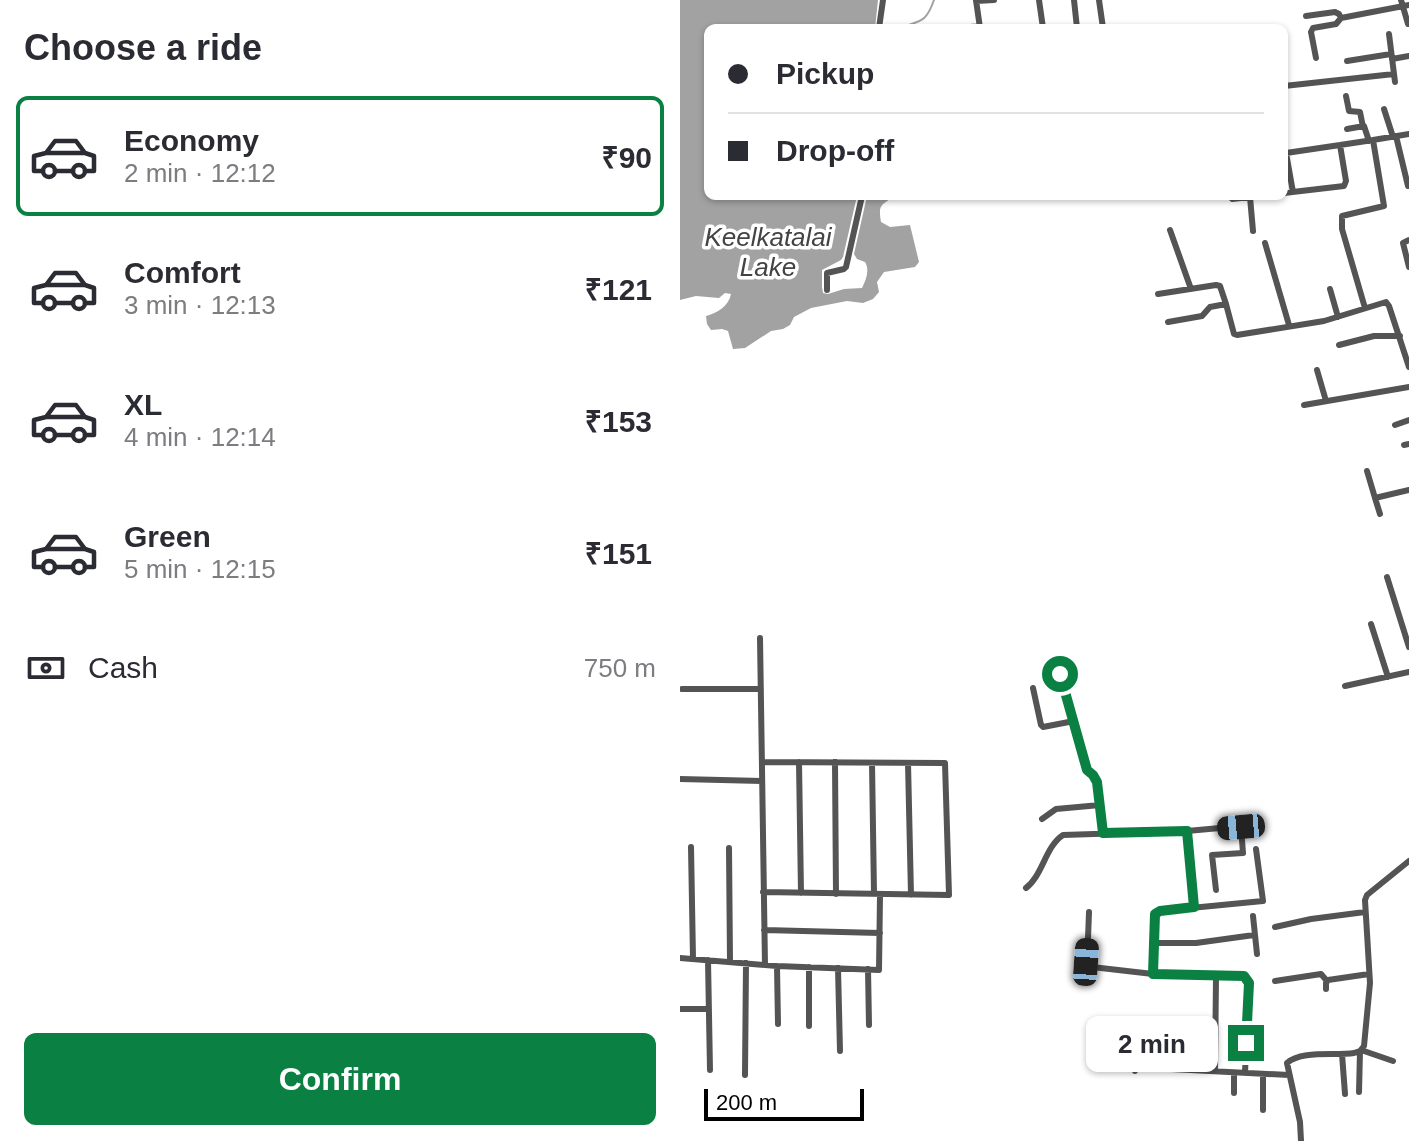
<!DOCTYPE html>
<meta charset="utf-8">
<style>
body{margin:0;font-family:Arial,sans-serif;background:#f7f7f7;color:#2b2b33;height:100vh;display:flex;flex-direction:column;font-size:30px;white-space:nowrap}
*{box-sizing:border-box;margin:0}
p{font-size:26px;color:#7c7c81}
.icon{flex:none;width:44px;height:44px;fill:none;stroke:currentColor;stroke-width:2;stroke-linecap:round;stroke-linejoin:round}
.map{position:relative;flex:1;overflow:hidden}
.panel{display:flex;flex-direction:column;background:#fff;width:680px}
.panel>*{flex:none}
.hud{position:absolute;left:24px;top:24px;width:584px;height:176px;border-radius:12px;box-shadow:0 2px 6px #0004;display:grid;align-content:center;height:176px;padding:0 24px;background:#fff}
.scale{position:absolute;left:24px;bottom:20px;width:160px;box-sizing:border-box;padding-left:8px;border:4px solid #000;border-top:0;font-size:22px;line-height:28px;white-space:nowrap;color:#000;-webkit-text-stroke:6px #fff;paint-order:stroke}
.end{position:absolute;width:36px;height:36px;margin:-18px;border:10px solid #0b8043;background:#fff;box-shadow:0 0 0 4px #fff}
.from{border-radius:50%}
.bubble{position:absolute;height:56px;border-radius:12px;background:#fff;box-shadow:0 2px 6px #0004;font-size:26px;font-weight:700;line-height:56px;text-align:center}
.car{position:absolute;width:24px;height:48px;margin:-24px -12px;border-radius:10px;box-shadow:0 0 6px 2px #0007;background:linear-gradient(#222 24%,#8ab4d8 0 40%,#222 0 76%,#8ab4d8 0 86%,#222 0)}
.hud b{display:flex;align-items:center;gap:28px;height:76px;font-size:30px}
.hud b+b{border-top:2px solid #e1e1e2}
.hud i{width:20px;height:20px;background:#2b2b33}
ul{padding:0;list-style:none}
li{display:flex;align-items:center;gap:24px;height:120px;margin:0 16px 12px;padding:0 8px;border:4px solid transparent;border-radius:12px}
li div{flex:1}
li b{display:block;font-size:30px}
li em{font-style:normal;font-weight:700}
li.current{border-color:#0b8043}
li>.icon{width:72px;height:72px;stroke-width:1.5}
h2{padding:0 24px;font-size:36px;line-height:96px}
.pay{display:flex;align-items:center;gap:20px;height:88px;padding:0 24px;font-size:30px}
.pay p{margin-inline-start:auto}
.primary-button{display:flex;gap:16px;margin-top:auto;padding:16px 24px}
.primary-button a{flex:1;height:92px;border-radius:12px;background:#0b8043;color:#fff;font-size:32px;font-weight:700;line-height:92px;text-align:center}
main{display:flex;flex:1;min-height:0}
.map>svg:first-child{display:block}
.water{fill:#a2a2a2}
.lines{fill:none;stroke-linecap:round;stroke-linejoin:round}
.stream{stroke:#a2a2a2;stroke-width:2}
.minor{stroke:#545454;stroke-width:6}
.route{stroke:#0b8043;stroke-width:10}
.labels{text-anchor:middle;dominant-baseline:central;stroke-width:7;stroke-linejoin:round;paint-order:stroke}
.water-label{font-size:26px;font-style:italic;fill:#434343;stroke:#fff}
</style>
<main>
<section class="panel">
<h2>Choose a ride</h2>
<ul>
<li class="current"><svg class="icon" aria-label="car" viewBox="0 0 24 24"><path d="M5 17H2v-5l4-1 3-4h7l3 4 3 1v5h-3M9 17h6M6 11h13"/><circle cx="7" cy="17" r="2"/><circle cx="17" cy="17" r="2"/></svg><div><b>Economy</b><p>2 min · 12:12</p></div><em>₹90</em></li>
<li><svg class="icon" aria-label="car" viewBox="0 0 24 24"><path d="M5 17H2v-5l4-1 3-4h7l3 4 3 1v5h-3M9 17h6M6 11h13"/><circle cx="7" cy="17" r="2"/><circle cx="17" cy="17" r="2"/></svg><div><b>Comfort</b><p>3 min · 12:13</p></div><em>₹121</em></li>
<li><svg class="icon" aria-label="car" viewBox="0 0 24 24"><path d="M5 17H2v-5l4-1 3-4h7l3 4 3 1v5h-3M9 17h6M6 11h13"/><circle cx="7" cy="17" r="2"/><circle cx="17" cy="17" r="2"/></svg><div><b>XL</b><p>4 min · 12:14</p></div><em>₹153</em></li>
<li><svg class="icon" aria-label="car" viewBox="0 0 24 24"><path d="M5 17H2v-5l4-1 3-4h7l3 4 3 1v5h-3M9 17h6M6 11h13"/><circle cx="7" cy="17" r="2"/><circle cx="17" cy="17" r="2"/></svg><div><b>Green</b><p>5 min · 12:15</p></div><em>₹151</em></li>
</ul>
<div class="pay"><svg class="icon" aria-label="cash" viewBox="0 0 24 24"><path d="M3 7h18v10H3z"/><circle cx="12" cy="12" r="2"/></svg>Cash<p>750 m</p></div>
<div class="primary-button"><a>Confirm</a></div>
</section>
<div class="map">
<svg width="729" height="1141" viewBox="0 0 729 1141">
<rect width="100%" height="100%" fill="#fff"/>
<path class="water" d="M0 0H198L195 28H28V196H177L163 257 161 260 142 270V287L143 293 148 294 164 289 182 288C186 280 190 270 185 262L177 259 174 254 187 196H214C201 206 198 204 201 222L210 227 230 225 239 262 235 267 204 272 197 282 199 292 193 299 183 303 167 301 131 308 114 317 110 325 103 329 91 331 65 348 53 349 48 331 42 329 31 330 27 324 26 316C37 313 49 306 51 294L45 293 39 298 16 296 0 300Z"/>
<g class="lines">
<path class="stream" d="M220 28C241 20 246 23 254 0"/>
<path class="minor" d="M296 0 300 28
M359 0 363 28
M394 0 397 28
M419 0 423 28
M721 0 728 24
M296 1 314 0
M626 16 655 12 659 14 661 18
M199 28 203 0
M281 28 300 26
M709 34 715 82
M636 58 631 32 633 28 656 24 661 18 729 5
M712 59 729 56
M667 61 711 54
M604 86 714 74
M666 96 669 111 680 112 683 127
M704 109 713 137
M667 129 684 126 689 141
M716 136 728 186
M613 192 606 153 660 145
M604 193 664 186 666 181 660 145 693 140
M570 197 573 231
M552 199 579 196
M490 230 511 289
M729 240 723 243 729 267
M585 243 609 325
M650 289 658 317
M147 290V273L164 269 166 267 182 196
M478 294 536 285 540 286 546 304
M685 308 662 229V216L704 206 693 140 729 134
M488 322 522 316 530 307 546 304 554 334 557 335 644 321 706 302 709 306 729 367
M659 345 694 336H720
M637 370 646 401
M624 405 729 387
M715 425 729 420
M724 445 729 444
M687 471 695 498
M700 514 695 498 729 490
M707 577 729 647
M691 624 708 677
M80 638 85 965
M380 674 407 770 413 775 417 782 423 833
M665 686 729 672
M353 688 361 725 363 727 394 721
M2 689H81
M82 762 265 763 269 895 83 892
M119 762 121 893
M155 762 156 894
M192 763 194 894
M228 763 231 895
M0 779 82 781
M362 819 376 809 420 805
M507 831 514 907
M11 847 13 959
M49 848 50 962
M346 888C363 875 365 847 383 835L507 831 573 825
M536 890 532 855 563 853 561 827
M409 912 407 965 412 967 473 974
M573 916 577 954
M595 927 631 919 685 912
M84 930 200 933
M475 943H516L574 935
M0 958 97 966 199 970 200 895
M28 960 30 1070
M97 966 98 1024
M129 967V1026
M158 968 160 1051
M188 969 189 1025
M536 977 473 974 475 914 480 911 583 901 576 849
M595 981 641 974 647 981
M646 989V983L648 980 689 974
M0 1009H29
M450 1029 535 1038
M681 1050 713 1061
M662 1054 665 1094
M491 1069 609 1075
M455 1071 460 1030
M535 1071 536 977 564 976 569 983 565 1073
M554 1073V1093
M65 1075 66 963
M679 1092 680 1051
M583 1110V1074
M621 1141 620 1122 607 1063C621 1050 655 1056 674 1053L680 1051 684 1046 690 983 685 900 687 895 729 861"/>
</g>
<g class="lines">
<path class="route" d="M380 674 407 770 413 775 417 782 423 833 507 831 514 907 480 911 475 914 473 974 564 976 569 983 566 1043"/>
</g>
<g class="labels">
<g class="water-label">
<text x="88" y="237">Keelkatalai<tspan x="88" dy="30">Lake</tspan></text>
</g>
</g>
</svg>
<div class="scale">200 m</div>
<i class="end from" style="left:380px;top:674px"></i>
<i class="end" style="left:566px;top:1043px"></i>
<div class="bubble" style="left:406px;top:1016px;width:132px">2 min</div>
<i class="car" style="left:561px;top:827px;rotate:265deg"></i>
<i class="car" style="left:406px;top:962px;rotate:4deg"></i>
<div class="hud">
<b><i class="from"></i>Pickup</b>
<b><i></i>Drop-off</b>
</div>
</div>
</main>
